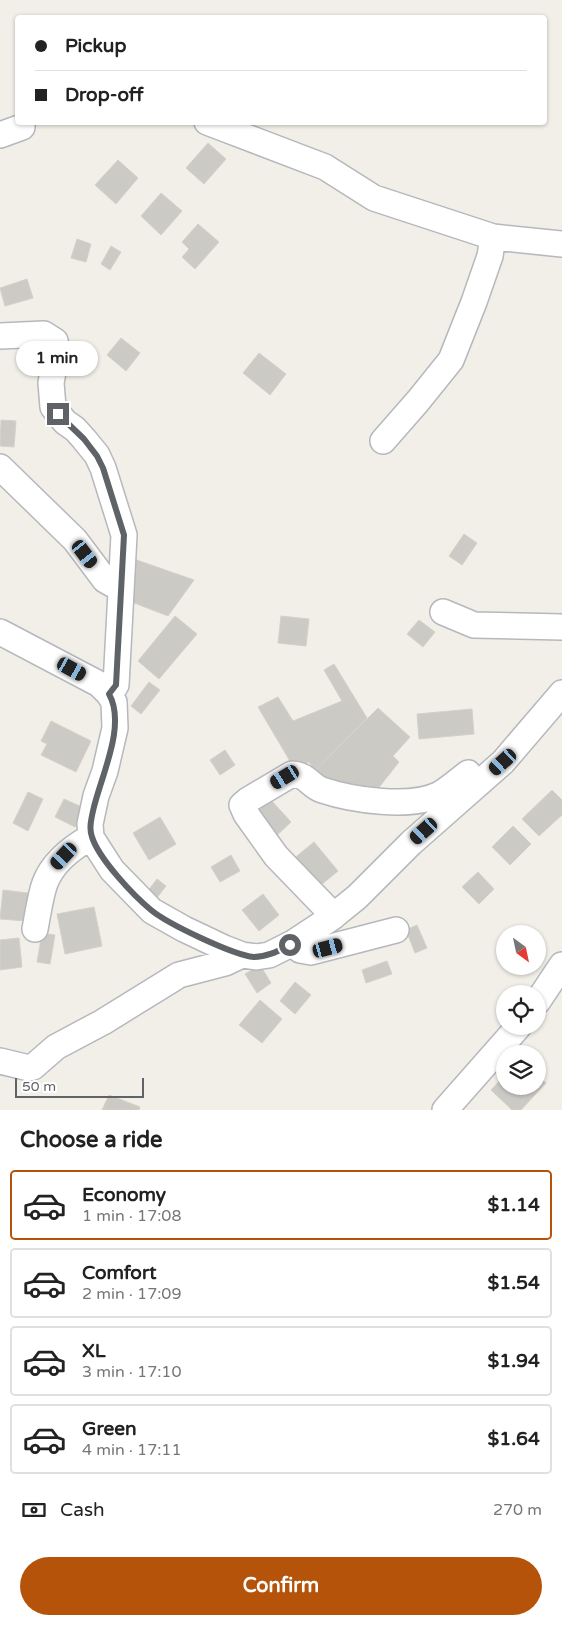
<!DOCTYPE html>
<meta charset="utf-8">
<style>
body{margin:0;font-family:"Varela Round",sans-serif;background:#f6f6f6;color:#222;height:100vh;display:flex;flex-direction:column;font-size:19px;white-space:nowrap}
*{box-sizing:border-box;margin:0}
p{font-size:16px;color:#767676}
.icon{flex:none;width:28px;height:28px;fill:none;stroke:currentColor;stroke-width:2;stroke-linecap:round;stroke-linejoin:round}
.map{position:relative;height:1110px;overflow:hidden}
.panel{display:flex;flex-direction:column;background:#fff;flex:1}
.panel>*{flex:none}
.banner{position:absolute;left:15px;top:15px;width:532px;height:110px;border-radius:5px;box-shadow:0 1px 4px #0004;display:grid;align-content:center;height:110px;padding:0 20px;background:#fff}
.needle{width:32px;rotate:147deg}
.fabs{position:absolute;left:496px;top:925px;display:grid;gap:10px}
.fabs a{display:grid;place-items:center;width:50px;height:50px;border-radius:50%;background:#fff;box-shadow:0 1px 4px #0004;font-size:25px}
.scale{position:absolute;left:15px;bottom:12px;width:129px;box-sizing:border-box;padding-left:5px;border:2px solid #5f6368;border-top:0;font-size:14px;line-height:18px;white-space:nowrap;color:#5f6368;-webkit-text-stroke:4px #fff;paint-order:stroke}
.end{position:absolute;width:22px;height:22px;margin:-11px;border:6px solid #5f6368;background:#fff;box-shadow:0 0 0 2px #fff}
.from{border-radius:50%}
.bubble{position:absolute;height:35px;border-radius:18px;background:#fff;box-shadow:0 1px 4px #0004;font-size:16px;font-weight:700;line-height:35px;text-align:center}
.car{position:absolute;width:15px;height:30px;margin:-15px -8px;border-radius:6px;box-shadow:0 0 4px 1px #0007;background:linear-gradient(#222 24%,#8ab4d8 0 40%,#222 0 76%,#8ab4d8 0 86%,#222 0)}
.banner b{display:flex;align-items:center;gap:18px;height:48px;font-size:19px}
.banner b+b{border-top:1px solid #e0e0e0}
.banner i{width:12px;height:12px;background:#222}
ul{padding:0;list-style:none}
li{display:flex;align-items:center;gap:15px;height:70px;margin:0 10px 8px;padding:0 10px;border:2px solid #e0e0e0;border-radius:5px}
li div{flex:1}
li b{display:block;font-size:19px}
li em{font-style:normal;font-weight:700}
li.on{border-color:#b45309}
li>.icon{width:45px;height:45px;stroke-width:1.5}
h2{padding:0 20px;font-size:22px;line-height:60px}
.pay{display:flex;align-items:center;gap:12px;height:55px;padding:0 20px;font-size:19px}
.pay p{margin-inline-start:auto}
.action{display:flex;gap:10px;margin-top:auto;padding:10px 20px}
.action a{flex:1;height:58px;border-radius:30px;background:#b45309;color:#fff;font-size:20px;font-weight:700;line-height:58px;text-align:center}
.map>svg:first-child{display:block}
.building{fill:#cccac5;stroke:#d6d1c6}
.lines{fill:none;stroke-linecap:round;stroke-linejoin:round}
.minor-casing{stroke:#b5b8bc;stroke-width:28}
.minor{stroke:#fff;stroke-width:25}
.route{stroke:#5f6368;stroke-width:6}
</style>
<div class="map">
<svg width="562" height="1110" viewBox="0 0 562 1110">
<rect width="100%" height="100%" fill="#f1efe8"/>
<path class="building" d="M208 143 226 159 204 184 186 168Z
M118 160 138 178 116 204 95 185Z
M161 193 182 211 161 235 141 216Z
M198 224 219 242 195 269 182 257 189 249 182 242Z
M77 239 91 244 86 262 71 258Z
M111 246 121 252 110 270 101 264Z
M27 279 33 298 5 306 0 288Z
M121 338 140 353 126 371 107 355Z
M259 353 286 374 270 395 243 373Z
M1 420 16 421 14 447 0 446Z
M464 534 477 543 462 565 449 556Z
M131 558 194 580 168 616 124 599Z
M175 616 197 634 159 679 138 661Z
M281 616 309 619 306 646 278 643Z
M419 620 435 632 423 647 407 634Z
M334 664 367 718 315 771 309 762 294 768 258 707 278 697 293 721 342 701 324 670Z
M149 682 160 690 141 714 131 706Z
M378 708 410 737 393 756 399 762 373 795 322 787 315 771Z
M472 709 474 734 419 739 417 714Z
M51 721 91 741 76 772 41 755 47 744 41 741Z
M225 750 235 765 220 775 210 760Z
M552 790 562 800V815L539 836 522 819Z
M28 792 43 799 28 831 13 823Z
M64 799 84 808 75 827 55 817Z
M270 799 291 822 273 839 252 816Z
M160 817 176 844 149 860 133 833Z
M513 826 531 844 510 865 492 847Z
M314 842 338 871 316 889 292 860Z
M231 855 240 871 220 882 211 867Z
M478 872 494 889 479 904 462 887Z
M157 879 166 886 153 903 144 896Z
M3 890 28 893 26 921 0 919Z
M263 894 279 915 259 931 242 910Z
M94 907 102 946 65 954 57 914Z
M417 925 427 948 415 953 406 930Z
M42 933 55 935 50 964 37 962Z
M19 938 22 967 0 970V940Z
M387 961 392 974 366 983 362 970Z
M260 965 271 983 257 993 245 974Z
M295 982 311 995 295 1014 280 1001Z
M260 1000 282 1019 262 1043 239 1025Z
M505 1075V1086H538V1075L546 1083 521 1110H512L491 1090Z
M109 1095 140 1107 139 1110H102Z"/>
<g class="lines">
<defs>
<path id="minor" d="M207 122 325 167 374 198 493 237 562 244
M0 135 22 127
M0 336 44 334 55 341 57 349 51 383 53 407 65 422 75 429 84 439 97 455 103 468 124 535 116 685 109 694
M383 441 418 401 451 360 474 302 490 256 493 237
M0 467 75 540 105 580 112 584 120 585
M443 612 474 625 562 627
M0 632 99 684 109 694 114 702 115 728 105 771 96 796 90 824 91 837 96 845 112 870 152 911 184 929 224 948 242 955 256 957 269 955 293 943 331 918 357 897 411 843 503 762 562 693
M334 916 276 856 246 814 242 805 248 800 292 774C308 775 310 786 322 790 352 800 411 809 440 794 450 788 459 780 468 773
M35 929C38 914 40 897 45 883 53 862 73 847 91 837
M293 943 300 950 311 952 396 930
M538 1001 562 965
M0 1061 29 1068 33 1067 56 1047 103 1022 179 975 225 963 242 955
M445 1110 519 1026"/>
</defs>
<use href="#minor" class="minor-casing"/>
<use href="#minor" class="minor"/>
</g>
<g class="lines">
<path class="route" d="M58 414 84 439 97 456 103 468 124 535 116 685 109 694C127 726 100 778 93 811 91 820 89 829 92 837 99 859 133 895 151 910 168 924 233 955 254 957 267 957 278 951 290 945"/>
</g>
</svg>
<div class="fabs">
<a><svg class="needle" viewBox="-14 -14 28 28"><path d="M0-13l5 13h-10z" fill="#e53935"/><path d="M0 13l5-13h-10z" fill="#767676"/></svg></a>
<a><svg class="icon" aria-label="locate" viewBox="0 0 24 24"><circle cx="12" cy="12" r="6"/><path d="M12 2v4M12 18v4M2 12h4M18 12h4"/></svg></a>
<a><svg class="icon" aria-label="layers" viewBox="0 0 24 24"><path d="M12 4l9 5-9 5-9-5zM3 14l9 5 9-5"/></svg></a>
</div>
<div class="scale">50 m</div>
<i class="end from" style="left:290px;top:945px"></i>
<i class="end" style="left:58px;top:414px"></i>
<div class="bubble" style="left:16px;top:341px;width:82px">1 min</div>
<i class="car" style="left:85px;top:554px;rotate:143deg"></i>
<i class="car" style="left:72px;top:669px;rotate:119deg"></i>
<i class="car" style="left:503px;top:762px;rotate:228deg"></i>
<i class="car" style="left:285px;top:777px;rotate:239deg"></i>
<i class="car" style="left:424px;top:831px;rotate:228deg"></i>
<i class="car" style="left:64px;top:856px;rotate:223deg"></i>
<i class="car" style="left:328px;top:948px;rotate:75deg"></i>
<div class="banner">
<b><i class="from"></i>Pickup</b>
<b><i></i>Drop-off</b>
</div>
</div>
<section class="panel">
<h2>Choose a ride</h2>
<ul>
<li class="on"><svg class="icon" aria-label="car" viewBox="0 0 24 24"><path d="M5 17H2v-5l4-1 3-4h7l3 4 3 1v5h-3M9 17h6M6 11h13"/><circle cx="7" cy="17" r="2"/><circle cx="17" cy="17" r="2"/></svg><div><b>Economy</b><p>1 min · 17:08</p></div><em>$1.14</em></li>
<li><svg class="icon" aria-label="car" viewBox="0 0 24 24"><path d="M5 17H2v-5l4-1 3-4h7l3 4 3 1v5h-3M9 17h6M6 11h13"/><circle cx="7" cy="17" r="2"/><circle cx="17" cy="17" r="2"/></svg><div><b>Comfort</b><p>2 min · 17:09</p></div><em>$1.54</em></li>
<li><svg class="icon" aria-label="car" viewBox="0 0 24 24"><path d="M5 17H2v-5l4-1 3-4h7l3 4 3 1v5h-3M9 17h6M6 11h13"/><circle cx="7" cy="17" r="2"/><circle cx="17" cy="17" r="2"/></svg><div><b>XL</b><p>3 min · 17:10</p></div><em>$1.94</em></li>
<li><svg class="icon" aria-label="car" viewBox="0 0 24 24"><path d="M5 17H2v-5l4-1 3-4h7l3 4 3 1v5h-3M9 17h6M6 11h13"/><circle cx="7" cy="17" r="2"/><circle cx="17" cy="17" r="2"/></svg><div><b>Green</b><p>4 min · 17:11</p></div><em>$1.64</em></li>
</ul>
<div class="pay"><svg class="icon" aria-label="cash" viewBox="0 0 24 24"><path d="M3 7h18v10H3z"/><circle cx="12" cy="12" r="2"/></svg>Cash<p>270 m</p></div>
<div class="action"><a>Confirm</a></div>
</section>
